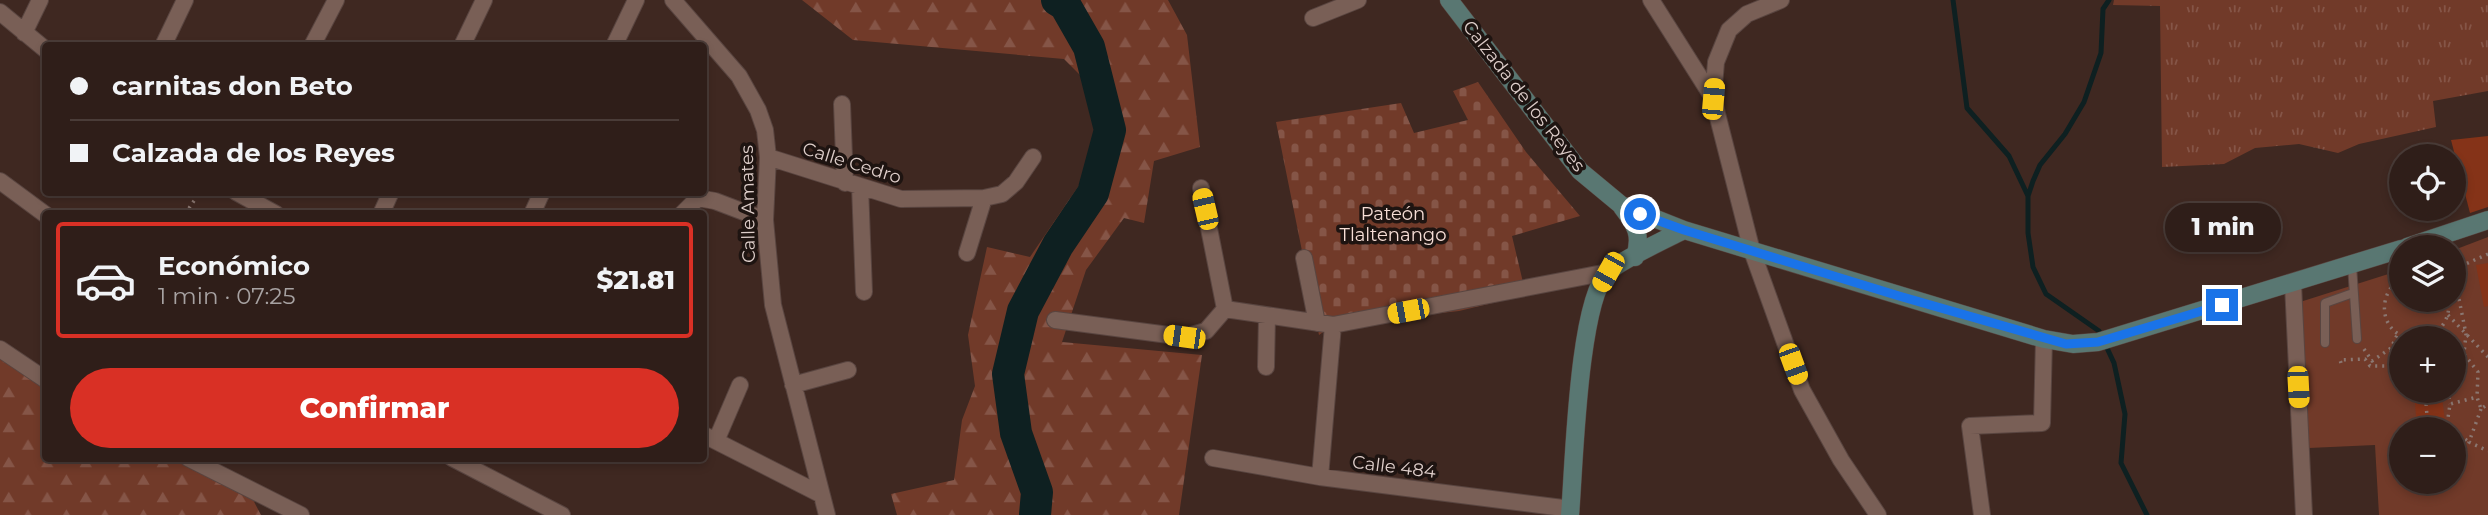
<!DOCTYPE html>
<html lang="es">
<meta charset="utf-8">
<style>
body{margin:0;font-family:Montserrat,sans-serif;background:#372722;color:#f1f3f6;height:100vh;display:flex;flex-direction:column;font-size:26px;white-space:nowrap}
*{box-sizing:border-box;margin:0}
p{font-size:23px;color:#a7a2a2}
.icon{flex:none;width:38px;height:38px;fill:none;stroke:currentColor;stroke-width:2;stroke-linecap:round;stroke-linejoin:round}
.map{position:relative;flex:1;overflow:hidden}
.panel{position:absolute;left:42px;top:210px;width:665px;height:252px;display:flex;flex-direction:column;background:#2f1e19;border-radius:7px;box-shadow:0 4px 10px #0003,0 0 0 2px #4a3c38}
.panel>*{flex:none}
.guide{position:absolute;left:42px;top:42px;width:665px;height:154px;border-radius:7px;box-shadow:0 4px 10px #0003,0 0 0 2px #4a3c38;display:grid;align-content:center;height:154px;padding:0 28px;background:#2f1e19}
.fabs{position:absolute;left:2389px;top:144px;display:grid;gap:14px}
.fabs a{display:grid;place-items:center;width:77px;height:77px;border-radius:50%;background:#2f1e19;box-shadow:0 4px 10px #0003,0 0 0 2px #4a3c38;font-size:35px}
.end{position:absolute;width:32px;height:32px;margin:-16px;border:9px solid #1a73e8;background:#fff;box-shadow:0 0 0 4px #fff}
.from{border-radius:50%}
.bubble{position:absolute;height:49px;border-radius:24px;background:#2f1e19;box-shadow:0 4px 10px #0003,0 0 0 2px #4a3c38;font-size:23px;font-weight:800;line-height:49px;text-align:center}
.car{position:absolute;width:21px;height:42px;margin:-21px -10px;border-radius:9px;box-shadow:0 0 5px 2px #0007;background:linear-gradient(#f5c518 24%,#345 0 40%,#f5c518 0 76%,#345 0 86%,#f5c518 0)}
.guide b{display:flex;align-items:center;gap:24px;height:66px;font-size:26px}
.guide b+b{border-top:2px solid #4a3c38}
.guide i{width:18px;height:18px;background:#f1f3f6}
ul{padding:12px 0 0;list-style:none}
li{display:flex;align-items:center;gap:21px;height:116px;margin:0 14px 10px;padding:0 14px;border:4px solid transparent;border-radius:7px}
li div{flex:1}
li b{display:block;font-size:26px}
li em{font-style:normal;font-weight:800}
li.on{border-color:#d93025}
li>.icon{width:63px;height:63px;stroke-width:1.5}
.button{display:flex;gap:14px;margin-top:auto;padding:14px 28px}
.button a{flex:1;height:80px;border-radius:42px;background:#d93025;color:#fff;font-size:28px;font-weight:800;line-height:80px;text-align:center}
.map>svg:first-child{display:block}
.grass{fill:url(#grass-tufts)}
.forest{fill:url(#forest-firs)}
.cemetery{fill:url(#cemetery-stones)}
.park{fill:#713a29;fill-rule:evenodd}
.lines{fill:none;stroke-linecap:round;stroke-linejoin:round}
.stream{stroke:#0e2021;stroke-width:5}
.river{stroke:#0e2021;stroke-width:32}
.building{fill:#853318}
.lane-casing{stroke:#594540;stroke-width:10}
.street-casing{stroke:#594540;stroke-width:18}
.secondary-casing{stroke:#594540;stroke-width:19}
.path{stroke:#8b7771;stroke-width:3.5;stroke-dasharray:2 5;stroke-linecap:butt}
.lane{stroke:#795f56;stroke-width:8}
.street{stroke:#795f56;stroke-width:16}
.secondary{stroke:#597772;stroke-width:18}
.route{stroke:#1a73e8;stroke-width:9}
.labels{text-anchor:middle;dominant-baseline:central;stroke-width:7;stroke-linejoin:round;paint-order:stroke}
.street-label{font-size:18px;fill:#dececa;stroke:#1e1411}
.park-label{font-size:18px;fill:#f7ded6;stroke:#1e1411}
</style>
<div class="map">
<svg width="2488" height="515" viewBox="0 0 2488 515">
<defs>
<pattern id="grass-tufts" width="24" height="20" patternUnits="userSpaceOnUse" patternTransform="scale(1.75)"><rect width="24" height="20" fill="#713a29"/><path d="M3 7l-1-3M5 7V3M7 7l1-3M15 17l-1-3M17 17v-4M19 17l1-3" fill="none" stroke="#855547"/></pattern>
<pattern id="forest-firs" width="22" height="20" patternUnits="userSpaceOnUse" patternTransform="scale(1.75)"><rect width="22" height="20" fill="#713a29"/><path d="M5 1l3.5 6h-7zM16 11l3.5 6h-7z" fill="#855547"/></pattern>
<pattern id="cemetery-stones" width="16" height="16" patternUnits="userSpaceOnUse" patternTransform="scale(1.75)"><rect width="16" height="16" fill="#713a29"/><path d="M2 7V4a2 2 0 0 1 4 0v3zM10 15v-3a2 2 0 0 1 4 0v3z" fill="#855547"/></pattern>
</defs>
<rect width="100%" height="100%" fill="#3f2821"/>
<path class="grass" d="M2114 0H2488V91L2433 101 2436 127 2359 144 2338 153 2299 144 2255 148 2224 164 2162 167 2160 6 2113 5Z"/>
<path class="forest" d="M802 0H1168L1187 35 1200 147 1154 161 1144 223 1124 218 1086 270 1062 342 1202 355 1179 515H897L891 494 954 480 962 420 975 386 968 335 987 247 1030 257 1092 166 1096 133 1087 82 1064 59 853 40Z
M0 351 45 381 46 458 172 459 251 496 261 515H0Z"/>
<path class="cemetery" d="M1478 82 1526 152 1580 216 1512 236 1526 295 1459 311 1333 325 1319 335 1276 122 1401 103 1414 133 1468 120 1453 91Z"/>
<path class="park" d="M2488 237V515H2379L2375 445 2309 448 2300 302 2401 270V299H2454V250ZM2401 338H2454V390H2401ZM2401 429H2454V481H2401Z"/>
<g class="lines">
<path class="stream" d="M1953 0 1967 108 2009 156 2028 196
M2109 0 2103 9 2101 53 2084 102 2065 134 2040 165 2033 181 2028 196V233L2033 267 2046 294 2099 331 2114 363 2125 414 2121 463 2147 515"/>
<path class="river" d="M1035 515 1037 492 1016 433 1008 374 1023 311 1058 245 1093 193 1110 130 1089 47 1065 5 1057 0"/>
</g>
<path class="building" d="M2488 136V207L2470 213 2451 140Z
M2488 263V306L2484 307 2476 265Z
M2396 359 2401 360V379L2395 378Z
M2414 390H2441L2446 429H2417Z"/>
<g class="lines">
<defs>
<path id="lane" d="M2352 265 2357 339
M2325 343V303L2353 293"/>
<path id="street" d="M673 0 739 76 758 110 765 130 768 157 765 220 773 305 827 515
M1651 0 1713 98
M1781 0 1747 14 1729 30 1716 62 1713 98 1752 251 1802 390 1841 460 1878 515
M0 12 46 50
M1313 18 1358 0
M24 33 40 0
M163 46 185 0
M312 46 336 0
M462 46 484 0
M614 46 636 0
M842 104 845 183
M768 157 901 199 984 198 1002 194 1016 182 1033 157
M0 181 46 215
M860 186 864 292
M1201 188 1225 309
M236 192 276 214
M381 214 391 192
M532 214 542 192
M682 214 698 198 715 201 765 220
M967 253 984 198
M1304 258 1317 323
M2293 284 2304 515
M1225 309 1333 325 1608 272
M1055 320 1184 337 1206 331 1225 309
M0 349 46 380
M1266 367 1267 316
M793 385 848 370
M704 435 820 494
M716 441 740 385
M188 458 301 515
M452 458 562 515
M1213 458 1320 477 1571 509
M1320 477 1333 325
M1982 515 1970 426 2042 423 2044 339"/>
<path id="secondary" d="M1449 0 1580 171 1621 205 1684 230 2044 339 2073 344 2098 342 2401 249
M1622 207C1636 225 1642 235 1635 257
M2407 247 2488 220
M1570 515C1574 468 1578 301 1608 272 1621 260 1666 239 1684 230"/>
</defs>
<use href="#lane" class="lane-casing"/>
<use href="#street" class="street-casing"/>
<use href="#secondary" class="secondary-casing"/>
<path class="path" d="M185 214 200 192
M2488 254 2461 266 2458 294 2466 334 2464 354 2478 372 2477 397 2481 409 2488 404
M2401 278C2378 293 2378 329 2407 338
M2448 315 2488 357
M2426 338C2443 331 2450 317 2449 299
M2364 349 2372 361 2391 348 2398 333
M2341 363 2340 360 2365 359 2370 366H2390L2391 348
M2390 366 2401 368
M2425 390 2428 429
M2448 390 2450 404
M2481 409 2469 442 2488 451
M2451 429 2447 425 2450 404 2477 397
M2454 431 2469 442"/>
<use href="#lane" class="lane"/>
<use href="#street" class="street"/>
<use href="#secondary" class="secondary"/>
</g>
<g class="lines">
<path class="route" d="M1640 214 1684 230 1899 296 2066 344 2098 342 2222 305"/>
</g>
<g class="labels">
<g class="street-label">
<text transform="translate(1524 96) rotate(52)">Calzada de los Reyes</text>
<text transform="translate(852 163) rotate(17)">Calle Cedro</text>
<text transform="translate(748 204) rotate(-91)">Calle Amates</text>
<text transform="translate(1394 467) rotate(7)">Calle 484</text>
</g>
<g class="park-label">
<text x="1393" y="214">Pateón<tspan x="1393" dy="21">Tlaltenango</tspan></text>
</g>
</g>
</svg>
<div class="fabs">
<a><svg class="icon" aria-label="locate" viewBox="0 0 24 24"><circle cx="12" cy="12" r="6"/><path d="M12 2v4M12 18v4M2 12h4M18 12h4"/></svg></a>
<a><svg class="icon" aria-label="layers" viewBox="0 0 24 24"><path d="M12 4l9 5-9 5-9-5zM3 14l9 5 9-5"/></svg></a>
<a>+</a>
<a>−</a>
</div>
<i class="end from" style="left:1640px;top:214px"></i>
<i class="end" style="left:2222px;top:305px"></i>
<div class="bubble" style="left:2165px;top:203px;width:116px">1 min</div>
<i class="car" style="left:1713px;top:99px;rotate:5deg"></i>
<i class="car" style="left:1205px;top:209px;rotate:347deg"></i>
<i class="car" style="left:1608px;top:272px;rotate:209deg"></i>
<i class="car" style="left:1408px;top:311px;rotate:259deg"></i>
<i class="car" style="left:1184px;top:337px;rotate:278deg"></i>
<i class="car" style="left:1793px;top:364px;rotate:160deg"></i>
<i class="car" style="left:2298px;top:387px;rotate:177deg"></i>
<div class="guide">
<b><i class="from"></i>carnitas don Beto</b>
<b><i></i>Calzada de los Reyes</b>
</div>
<section class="panel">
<ul>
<li class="on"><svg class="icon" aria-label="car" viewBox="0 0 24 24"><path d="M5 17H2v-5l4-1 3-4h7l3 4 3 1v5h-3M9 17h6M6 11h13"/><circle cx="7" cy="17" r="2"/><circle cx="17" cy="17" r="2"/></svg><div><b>Económico</b><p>1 min · 07:25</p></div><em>$21.81</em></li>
</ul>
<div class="button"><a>Confirmar</a></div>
</section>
</div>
